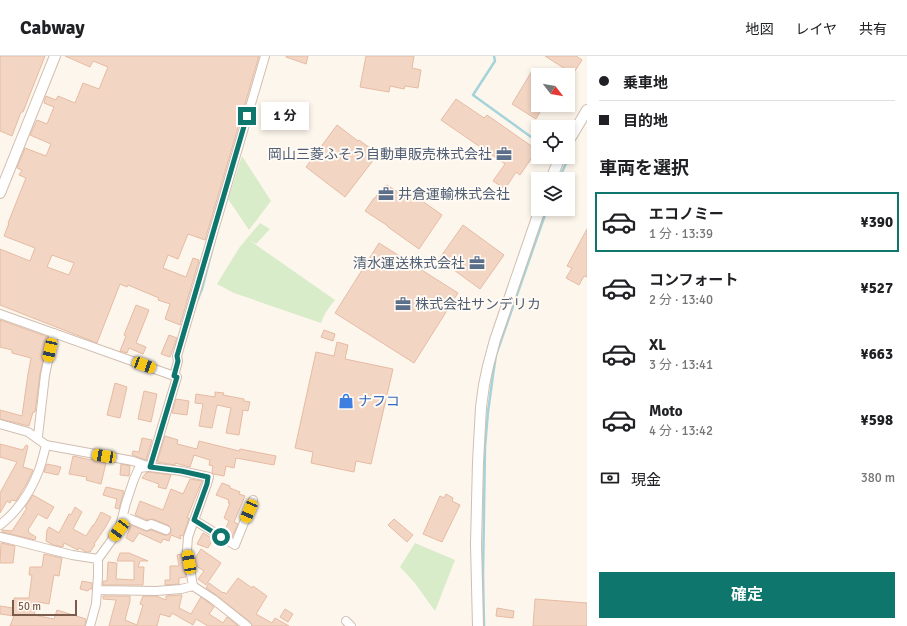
<!DOCTYPE html>
<html lang="ja">
<meta charset="utf-8">
<style>
body{margin:0;font-family:Signika,"Noto Sans JP",sans-serif;background:#f6f6f6;color:#202124;height:100vh;display:flex;flex-direction:column;font-size:15px;white-space:nowrap}
*{box-sizing:border-box;margin:0}
p{font-size:13px;color:#757577}
.icon{flex:none;width:22px;height:22px;fill:none;stroke:currentColor;stroke-width:2;stroke-linecap:round;stroke-linejoin:round}
.map{position:relative;flex:1;overflow:hidden}
.panel{display:flex;flex-direction:column;background:#fff;width:320px}
.panel>*{flex:none}
.top-card{display:grid;align-content:center;height:88px;padding:0 12px;background:#fff}
.needle{width:26px;rotate:121deg}
.buttons{position:absolute;left:531px;top:12px;display:grid;gap:8px}
.buttons a{display:grid;place-items:center;width:44px;height:44px;border-radius:0px;background:#fff;box-shadow:0 2px 6px #0003;font-size:20px}
.scale{position:absolute;left:12px;bottom:10px;width:65px;box-sizing:border-box;padding-left:4px;border:2px solid #7a5c4d;border-top:0;font-size:11px;line-height:14px;white-space:nowrap;color:#7a5c4d;-webkit-text-stroke:3px #fffaf3;paint-order:stroke}
.end{position:absolute;width:18px;height:18px;margin:-9px;border:5px solid #0f766e;background:#fff;box-shadow:0 0 0 2px #fff}
.from{border-radius:50%}
.bubble{position:absolute;height:28px;border-radius:0px;background:#fff;box-shadow:0 2px 6px #0003;font-size:13px;font-weight:700;line-height:28px;text-align:center}
.car{position:absolute;width:12px;height:24px;margin:-12px -6px;border-radius:5px;box-shadow:0 0 3px 1px #0007;background:linear-gradient(#f5c518 24%,#345 0 40%,#f5c518 0 76%,#345 0 86%,#f5c518 0)}
.top-card b{display:flex;align-items:center;gap:14px;height:38px;font-size:15px}
.top-card b+b{border-top:1px solid #e0e0e0}
.top-card i{width:10px;height:10px;background:#202124}
ul{padding:0;list-style:none}
li{display:flex;align-items:center;gap:12px;height:60px;margin:0 8px 6px;padding:0 4px;border:2px solid transparent;border-radius:0px}
li div{flex:1}
li b{display:block;font-size:15px}
li em{font-style:normal;font-weight:700}
li.selected{border-color:#0f766e}
li>.icon{width:36px;height:36px;stroke-width:1.5}
h2{padding:0 12px;font-size:18px;line-height:48px}
.pay{display:flex;align-items:center;gap:10px;height:44px;padding:0 12px;font-size:15px}
.pay p{margin-inline-start:auto}
.primary-button{display:flex;gap:8px;margin-top:auto;padding:8px 12px}
.primary-button a{flex:1;height:46px;border-radius:0px;background:#0f766e;color:#fff;font-size:16px;font-weight:700;line-height:46px;text-align:center}
header{display:flex;align-items:center;gap:24px;box-sizing:border-box;height:56px;padding:0 20px;background:#fff;border-bottom:1px solid #e0e0e0}
header strong{font-size:19px}
nav{display:flex;gap:22px;margin-inline-start:auto;font-size:14px}
main{display:flex;flex:1;min-height:0}
.map>svg:first-child{display:block}
.green{fill:#d8ecc9}
.lines{fill:none;stroke-linecap:round;stroke-linejoin:round}
.stream{stroke:#a5d3da;stroke-width:2.5}
.building{fill:#f3d5c3;stroke:#e6bba3;fill-rule:evenodd}
.minor-casing{stroke:#d1beb0;stroke-width:10}
.tertiary-casing{stroke:#d1beb0;stroke-width:12}
.minor{stroke:#fff;stroke-width:8}
.tertiary{stroke:#fff;stroke-width:10}
.route{stroke:#0f766e;stroke-width:5}
.labels{text-anchor:middle;dominant-baseline:central;stroke-width:4;stroke-linejoin:round;paint-order:stroke}
.service-label{font-size:14px;fill:#4e5e75;stroke:#fffaf3;text-anchor:end}
.shop-label{font-size:14px;fill:#366cbe;stroke:#fffaf3;text-anchor:start}
</style>
<header>
<strong>Cabway</strong>
<nav><a>地図</a><a>レイヤ</a><a>共有</a></nav>
</header>
<main>
<div class="map">
<svg width="587" height="570" viewBox="0 0 587 570">
<rect width="100%" height="100%" fill="#fdf6ec"/>
<path class="green" d="M242 100 271 145 249 174 228 143Z
M260 167 270 173 256 188 249 184 335 244C329 251 324 258 321 267L234 237 217 228 239 192Z
M415 487 455 504 435 555 414 526 400 511Z"/>
<g class="lines">
<path class="stream" d="M494 0 495 5 473 39 538 86
M559 123 567 105 566 104
M197 245 202 233 215 183
M484 570 483 520 485 391 488 356 493 319 496 299 511 256 547 153"/>
</g>
<path class="building" d="M0 0H45L23 56H21L12 80 0 75Z
M65 0H259L205 184 188 178 178 203 168 199 163 212 186 221 193 202 199 204 180 269 165 263 170 248 158 244 159 242 128 229 127 231 120 228 97 287 0 249V193L30 205 35 192 4 180 9 167H8L26 122 19 119 22 114 17 112 25 92 46 100 51 88 30 79 37 64 47 68 54 51 44 47 46 40 56 44 58 40 75 47 83 27 99 33 108 11 93 5 90 11ZM52 199 74 207 69 219 47 211Z
M286 0H308L306 8 286 1Z
M366 0H414L412 12 421 14 418 32 405 30 404 33 390 30 389 36 360 31Z
M545 0H576L582 4 573 18Z
M532 15 538 19V49H544L536 63 512 48Z
M456 43 484 62 487 59 537 94 520 119 516 116 505 133 493 125 505 108 441 64Z
M337 69 358 85 359 84 378 98 345 141 306 111Z
M387 129 407 142 411 137 442 159 419 193 388 171V170L365 155 374 142H375L377 139 378 140 384 130 386 131Z
M463 169 504 199 480 233 439 203Z
M587 173V221L584 220 579 229 566 222 572 212 567 210Z
M379 187 458 237 414 307 335 257Z
M136 249 149 254 136 287 146 291 143 298 129 292 127 297 120 295 126 280 124 279Z
M0 264 48 281 40 318 35 356H33L29 370 0 363V354L22 360 28 318 31 302 12 297V294L0 291Z
M324 274 335 278 333 285 321 281Z
M169 279 177 282 170 301 161 298Z
M337 286 348 289 345 303 393 313 371 408 356 405 354 416 311 407 313 396 295 392 316 296 334 300Z
M115 327 127 331 120 362 107 359Z
M144 335 157 338 151 366 138 363Z
M215 336 224 337 223 339 244 343V345L250 346 248 355 243 354 239 379 226 377 231 352 217 349 212 372 199 370 203 348 195 347 196 338 215 341Z
M176 343 189 345 187 359 172 357Z
M165 380 178 384 177 388 197 393 199 385 239 395 240 393 276 400 274 409 236 402 234 412 226 410 224 420 213 418 212 416 213 410 209 409 210 404 194 399 190 411 175 407V409L157 406Z
M142 382 152 384 146 404 132 399 133 395 139 396Z
M0 388 23 394 26 389 28 390 23 411 33 414 27 427 16 445 11 444 10 447 7 445 0 457V437L17 406 0 401Z
M73 400 91 404 93 403 106 407 101 428 86 424 87 421 69 418Z
M47 408 61 411 58 419 44 416Z
M121 408 130 410 129 420 120 419Z
M149 416 171 419 166 433 158 431 159 428 142 422 146 417Z
M190 423 202 425 187 462H189L183 480 180 479 181 483 171 479 169 485 163 483 161 487 139 477 133 486 126 482 131 469 145 475H148L151 474 164 479H167L170 478 171 476V473L168 469 153 463 147 464 135 459 140 445 163 454 171 433 183 438Z
M222 427 230 430V432L240 436 239 438 245 440 234 466 238 468 232 481 224 476 229 465 224 462 230 447H228L229 444 216 439Z
M106 431 124 435 119 453 115 452 117 443 103 439Z
M446 438 453 442 452 445 460 449 442 486 423 478 440 440 444 442Z
M33 439 54 451 47 463 38 458 28 474 29 475 28 476 36 481 35 484 2 476V474L12 475 27 452 25 451Z
M75 451 82 456 73 473 86 480 93 469H94L101 456 111 461 105 472 94 488 95 489 90 496H86L79 492 78 494 64 487 63 491 53 489 46 485 47 474 49 471 59 477 69 458 71 459Z
M394 463 413 479 407 486 388 469Z
M203 477 213 483 208 492 197 488Z
M1 487 15 490 13 507H0Z
M201 493 221 507 206 529 198 523 204 515 195 509 194 504Z
M120 497H129L148 505H140L138 511H144L143 529H103V525H107L108 506 117 507 116 523 134 524V505H117Z
M44 498 62 502 59 520 54 519 49 548 38 546 34 559 54 563 57 554 86 563 85 570H10L14 560 0 558V550L13 552 14 542H29L32 519H29L30 511H42Z
M182 498 186 521 179 522V528L165 529V524H170V510H179L177 499Z
M238 522 252 532 253 530 267 540 256 558 272 567 275 562 289 570H252L250 566 216 539 206 532 209 527 223 537 224 536 226 538Z
M82 525 92 527V533H89L88 535 80 533Z
M180 539H182L179 552 191 558 201 541 214 551 209 558 223 567 227 561 238 570H208L196 563 193 569 172 557 170 561 160 558 157 570H109L116 544 103 543V540H130V545L125 564 137 569 143 549 140 548 143 540H156L166 544V540Z
M535 543 587 547V570H533Z
M497 552 514 555 513 562 496 560Z
M285 553 293 558 288 566 280 561Z"/>
<g class="lines">
<defs>
<path id="minor" d="M0 258 177 321 150 411
M174 320 178 305 177 300 265 0
M0 368 28 376 46 389 133 405 150 411 181 415 209 421 207 428 188 481 187 494 193 530 213 543 247 570
M36 382 38 380 45 319 54 277
M123 460 147 470 151 468 166 474
M194 464 235 489 253 444
M0 469C18 455 31 435 39 414 42 406 44 397 46 389
M0 481 9 483 72 499 98 503
M97 534 156 535 181 533 193 530
M346 565 351 570
M90 570 96 548 98 520V503L119 474 126 447 134 423 139 412 148 411"/>
<path id="tertiary" d="M568 86 587 54
M551 123 560 101
M0 137 55 0
M478 570 476 488 478 406 481 351 484 329 488 310 495 284 540 153"/>
</defs>
<use href="#minor" class="minor-casing"/>
<use href="#tertiary" class="tertiary-casing"/>
<use href="#minor" class="minor"/>
<use href="#tertiary" class="tertiary"/>
</g>
<g class="lines">
<path class="route" d="M221 481 194 464 207 428 208 421 181 415 150 411 177 321 174 320 178 305 177 300 247 60"/>
</g>
<defs>
<symbol id="office-bare" viewBox="-9 -9 18 18"><path d="M-6-3h4V-5.5h4V-3h4V5H-6ZM-1-4.5V-3h2v-1.5ZM-6 0V1H6V0Z" fill="#5c6f8a" stroke="#fffaf3" stroke-width="2.5" paint-order="stroke"/></symbol>
<symbol id="shop-bare" viewBox="-9 -9 18 18"><path d="M-5-2.5h2.3a2.7 3.5 0 0 1 5.4 0H5L5.5 6h-11ZM-1.5-2.5h3a1.5 2.3 0 0 0-3 0Z" fill="#3f7fe0" stroke="#fffaf3" stroke-width="2.5" paint-order="stroke"/></symbol>
</defs>
<g fill-rule="evenodd">
<use href="#office-bare" x="493" y="87" width="22" height="22"/>
<use href="#office-bare" x="375" y="127" width="22" height="22"/>
<use href="#office-bare" x="466" y="196" width="22" height="22"/>
<use href="#office-bare" x="392" y="237" width="22" height="22"/>
<use href="#shop-bare" x="335" y="334" width="22" height="22"/>
</g>
<g class="labels">
<g class="service-label">
<text x="492" y="98">岡山三菱ふそう自動車販売株式会社</text>
<text x="398" y="138" text-anchor="start">井倉運輸株式会社</text>
<text x="465" y="207">清水運送株式会社</text>
<text x="415" y="248" text-anchor="start">株式会社サンデリカ</text>
</g>
<g class="shop-label">
<text x="358" y="345">ナフコ</text>
</g>
</g>
</svg>
<div class="buttons">
<a><svg class="needle" viewBox="-14 -14 28 28"><path d="M0-13l5 13h-10z" fill="#e53935"/><path d="M0 13l5-13h-10z" fill="#757577"/></svg></a>
<a><svg class="icon" aria-label="locate" viewBox="0 0 24 24"><circle cx="12" cy="12" r="6"/><path d="M12 2v4M12 18v4M2 12h4M18 12h4"/></svg></a>
<a><svg class="icon" aria-label="layers" viewBox="0 0 24 24"><path d="M12 4l9 5-9 5-9-5zM3 14l9 5 9-5"/></svg></a>
</div>
<div class="scale">50 m</div>
<i class="end from" style="left:221px;top:481px"></i>
<i class="end" style="left:247px;top:60px"></i>
<div class="bubble" style="left:261px;top:46px;width:48px">1 分</div>
<i class="car" style="left:50px;top:294px;rotate:192deg"></i>
<i class="car" style="left:144px;top:309px;rotate:110deg"></i>
<i class="car" style="left:104px;top:400px;rotate:280deg"></i>
<i class="car" style="left:249px;top:455px;rotate:203deg"></i>
<i class="car" style="left:119px;top:474px;rotate:217deg"></i>
<i class="car" style="left:189px;top:506px;rotate:350deg"></i>
</div>
<section class="panel">
<div class="top-card">
<b><i class="from"></i>乗車地</b>
<b><i></i>目的地</b>
</div>
<h2>車両を選択</h2>
<ul>
<li class="selected"><svg class="icon" aria-label="car" viewBox="0 0 24 24"><path d="M5 17H2v-5l4-1 3-4h7l3 4 3 1v5h-3M9 17h6M6 11h13"/><circle cx="7" cy="17" r="2"/><circle cx="17" cy="17" r="2"/></svg><div><b>エコノミー</b><p>1 分 · 13:39</p></div><em>¥390</em></li>
<li><svg class="icon" aria-label="car" viewBox="0 0 24 24"><path d="M5 17H2v-5l4-1 3-4h7l3 4 3 1v5h-3M9 17h6M6 11h13"/><circle cx="7" cy="17" r="2"/><circle cx="17" cy="17" r="2"/></svg><div><b>コンフォート</b><p>2 分 · 13:40</p></div><em>¥527</em></li>
<li><svg class="icon" aria-label="car" viewBox="0 0 24 24"><path d="M5 17H2v-5l4-1 3-4h7l3 4 3 1v5h-3M9 17h6M6 11h13"/><circle cx="7" cy="17" r="2"/><circle cx="17" cy="17" r="2"/></svg><div><b>XL</b><p>3 分 · 13:41</p></div><em>¥663</em></li>
<li><svg class="icon" aria-label="car" viewBox="0 0 24 24"><path d="M5 17H2v-5l4-1 3-4h7l3 4 3 1v5h-3M9 17h6M6 11h13"/><circle cx="7" cy="17" r="2"/><circle cx="17" cy="17" r="2"/></svg><div><b>Moto</b><p>4 分 · 13:42</p></div><em>¥598</em></li>
</ul>
<div class="pay"><svg class="icon" aria-label="cash" viewBox="0 0 24 24"><path d="M3 7h18v10H3z"/><circle cx="12" cy="12" r="2"/></svg>現金<p>380 m</p></div>
<div class="primary-button"><a>確定</a></div>
</section>
</main>
